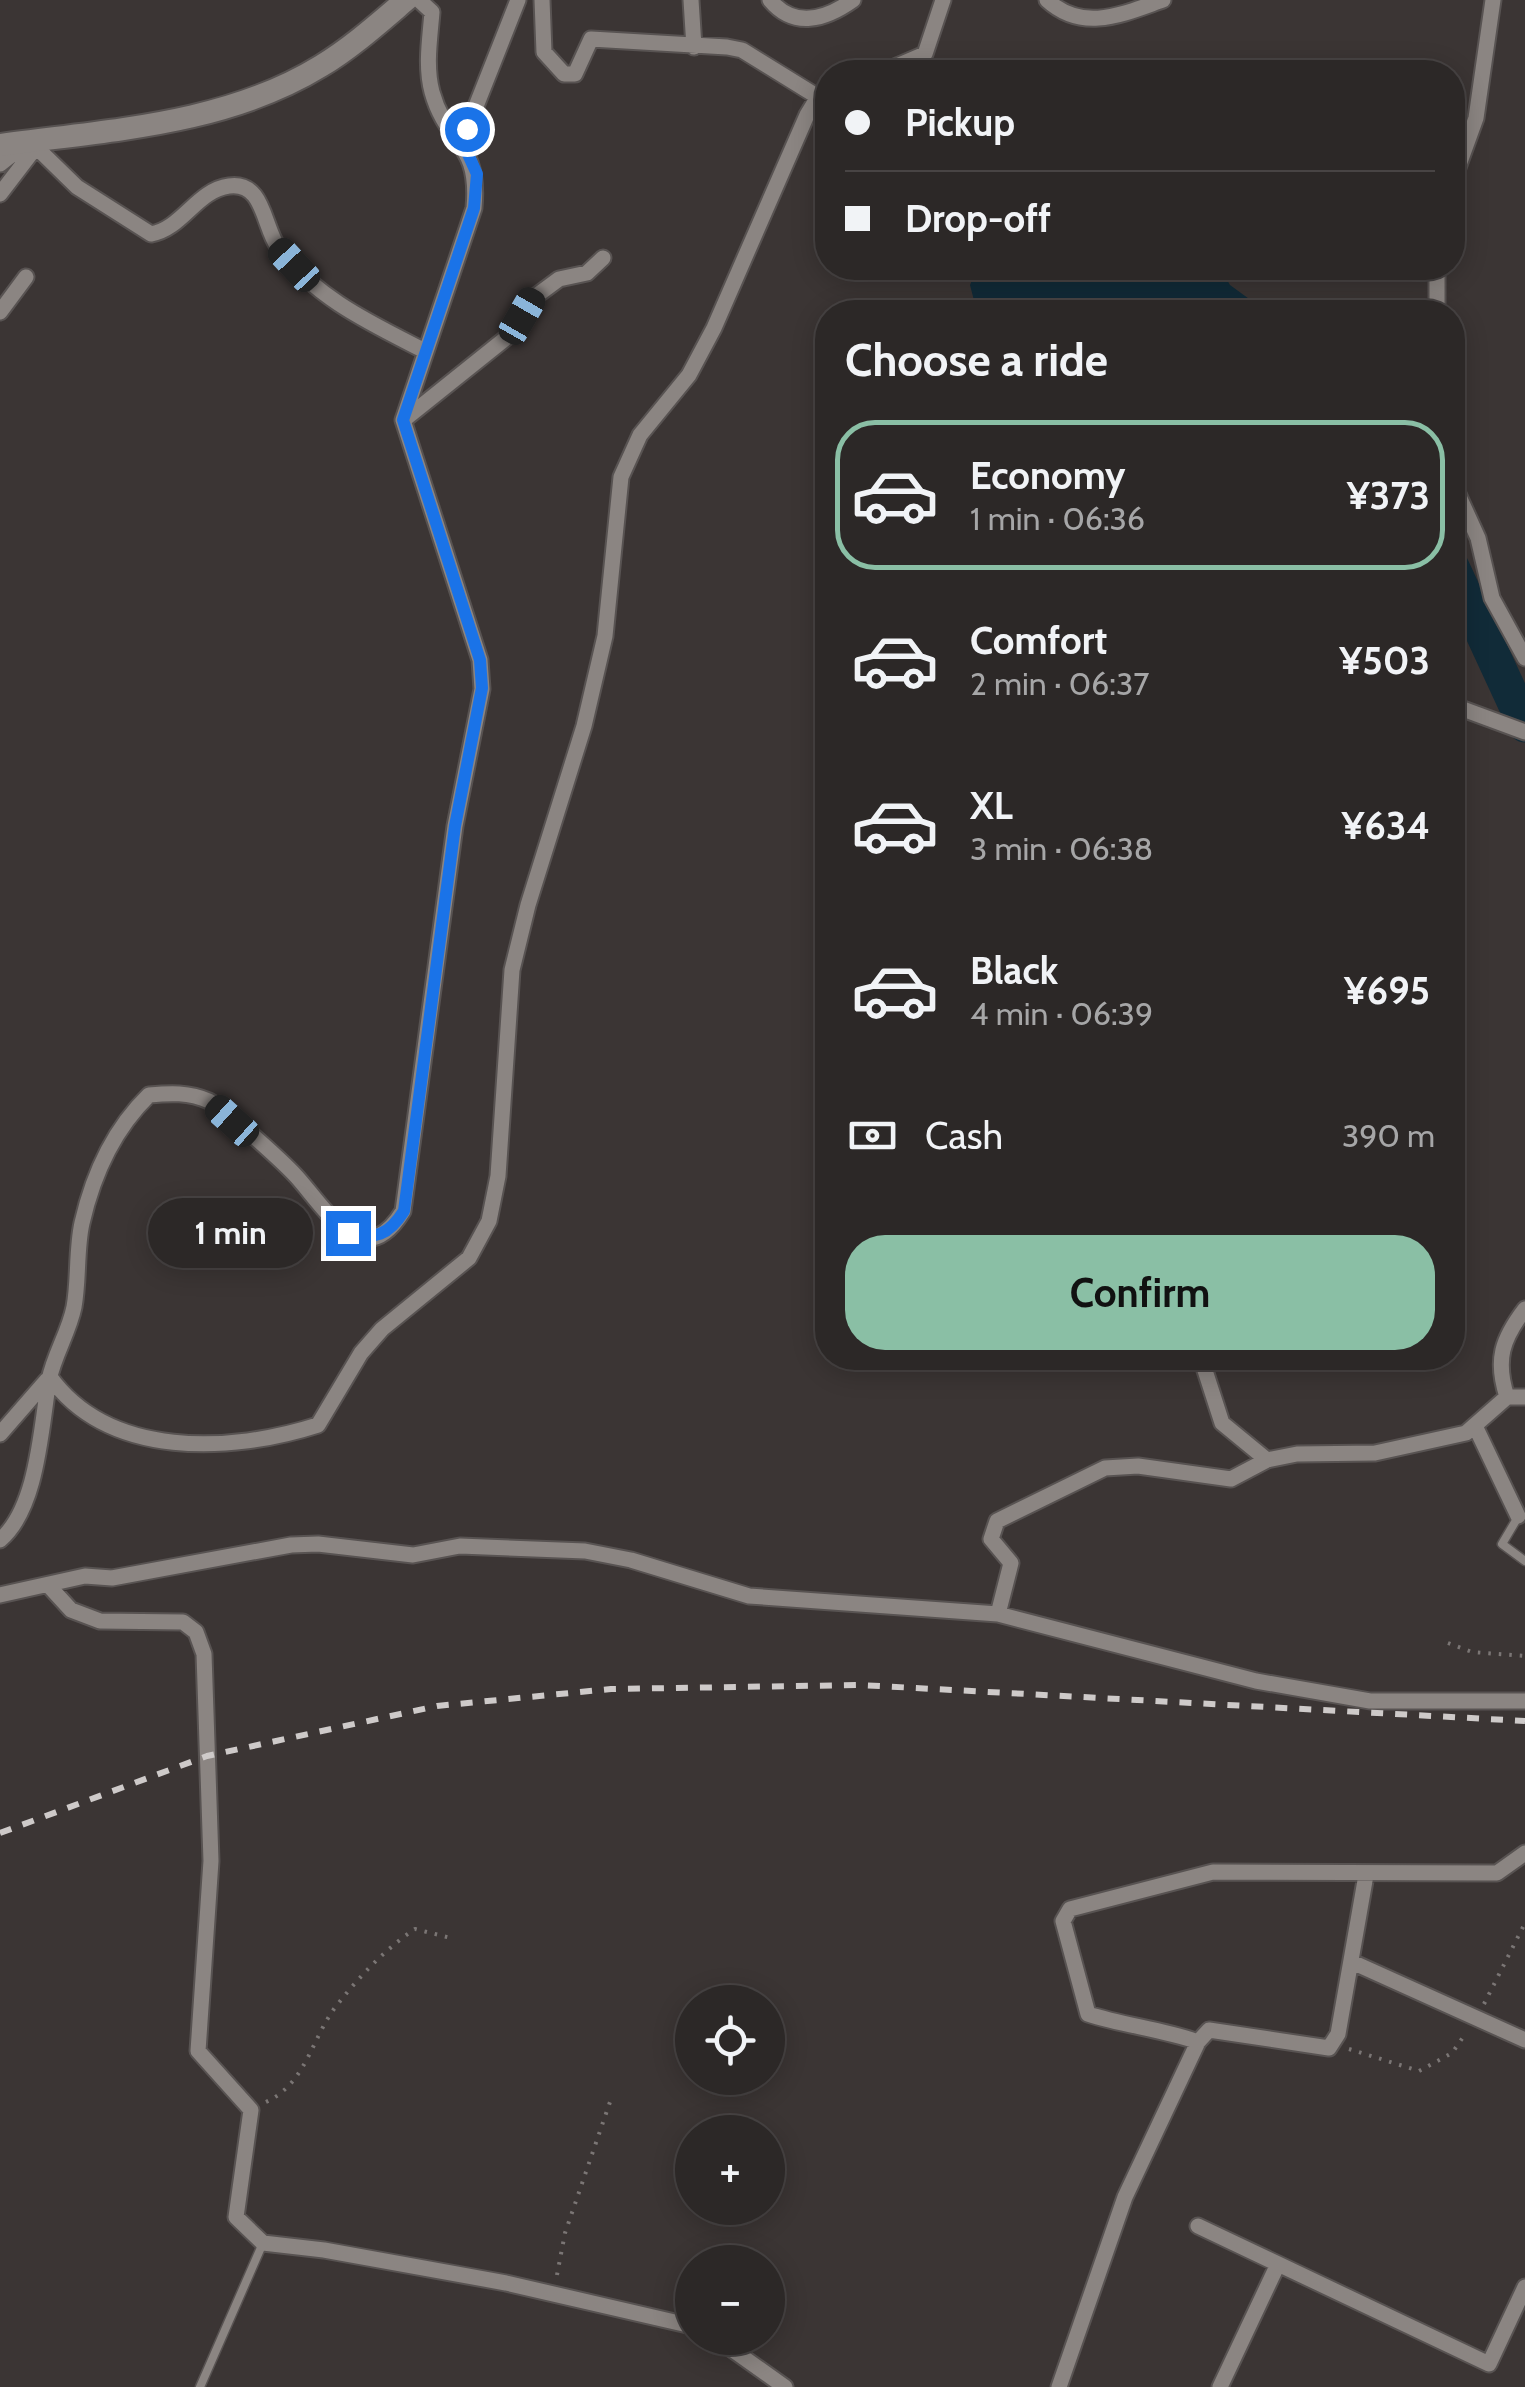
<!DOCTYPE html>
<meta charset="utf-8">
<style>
body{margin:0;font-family:Cabin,sans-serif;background:#34302f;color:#f1f3f6;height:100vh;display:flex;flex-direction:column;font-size:38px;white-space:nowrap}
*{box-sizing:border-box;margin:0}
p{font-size:32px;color:#a6a6a7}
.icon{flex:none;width:55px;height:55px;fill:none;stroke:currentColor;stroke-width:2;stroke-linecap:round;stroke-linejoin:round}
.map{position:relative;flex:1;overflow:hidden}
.side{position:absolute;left:815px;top:300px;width:650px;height:1070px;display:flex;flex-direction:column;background:#2c2827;border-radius:40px;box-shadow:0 5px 25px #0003,0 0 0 2px #484444}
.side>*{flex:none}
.banner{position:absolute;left:815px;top:60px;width:650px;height:220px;border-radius:40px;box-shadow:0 5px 25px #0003,0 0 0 2px #484444;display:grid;align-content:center;height:220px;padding:0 30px;background:#2c2827}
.fabs{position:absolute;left:675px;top:1985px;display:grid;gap:20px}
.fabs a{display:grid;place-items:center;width:110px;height:110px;border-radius:50%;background:#2c2827;box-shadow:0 5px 25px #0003,0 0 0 2px #484444;font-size:50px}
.end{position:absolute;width:45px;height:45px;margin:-22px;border:12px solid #1a73e8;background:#fff;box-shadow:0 0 0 5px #fff}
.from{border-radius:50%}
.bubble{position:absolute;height:70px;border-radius:35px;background:#2c2827;box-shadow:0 5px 25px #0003,0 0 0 2px #484444;font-size:32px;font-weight:700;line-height:70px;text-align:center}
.car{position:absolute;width:30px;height:60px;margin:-30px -15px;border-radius:12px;box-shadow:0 0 8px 2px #0007;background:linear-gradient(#222 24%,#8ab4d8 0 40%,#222 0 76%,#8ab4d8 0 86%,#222 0)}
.banner b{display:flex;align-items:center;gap:35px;height:95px;font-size:38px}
.banner b+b{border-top:2px solid #484444}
.banner i{width:25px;height:25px;background:#f1f3f6}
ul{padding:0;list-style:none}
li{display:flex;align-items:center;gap:30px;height:150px;margin:0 20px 15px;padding:0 10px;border:5px solid transparent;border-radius:40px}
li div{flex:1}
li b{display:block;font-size:38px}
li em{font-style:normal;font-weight:700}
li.current{border-color:#8abfa5}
li>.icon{width:90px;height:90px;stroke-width:1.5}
h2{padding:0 30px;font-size:45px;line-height:120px}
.pay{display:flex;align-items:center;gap:25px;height:110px;padding:0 30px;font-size:38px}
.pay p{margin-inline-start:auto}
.cta{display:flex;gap:20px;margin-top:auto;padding:20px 30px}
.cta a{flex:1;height:115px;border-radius:40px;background:#8abfa5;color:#111;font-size:40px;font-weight:700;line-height:115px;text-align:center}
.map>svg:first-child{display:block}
.water{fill:#112b38}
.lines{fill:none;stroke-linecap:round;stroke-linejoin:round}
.river{stroke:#112b38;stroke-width:35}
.lane-casing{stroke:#585352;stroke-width:11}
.street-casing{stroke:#585352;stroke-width:19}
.secondary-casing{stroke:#585352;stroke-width:26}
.path{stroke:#7b7675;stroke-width:4;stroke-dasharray:2.5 8;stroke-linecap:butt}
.lane{stroke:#8b8582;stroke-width:8}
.street{stroke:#8b8582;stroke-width:15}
.secondary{stroke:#8b8582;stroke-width:22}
.rail{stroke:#cecac9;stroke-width:6;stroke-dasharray:12 12;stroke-linecap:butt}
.route{stroke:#1a73e8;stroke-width:12}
</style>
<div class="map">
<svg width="1525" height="2387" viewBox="0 0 1525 2387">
<rect width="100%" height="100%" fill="#3b3534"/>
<path class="water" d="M977 268H1220L1230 285 1267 312H977L970 285Z"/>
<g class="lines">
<path class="river" d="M1452 567 1525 725"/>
<defs>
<path id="lane" d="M1518 1517 1502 1544 1525 1561
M200 2387 263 2243"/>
<path id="street" d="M542 0 544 52 564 74H575L591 39 727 47 742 50 818 97
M691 0 694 47
M770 0C794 29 825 20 853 0
M1047 0C1083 33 1123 14 1163 0
M883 72 925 54 943 0
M467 151V129L518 0
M0 164 19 149 36 147 77 187 151 234C182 229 197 190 229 186 264 181 263 226 278 247 314 297 370 323 423 350
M1452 184 1476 118 1493 0
M0 194 36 147
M0 312 26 277
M1437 312V268
M405 419 511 334 532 299 559 279 587 273 603 258
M1452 481 1478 538 1492 598 1525 658
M1452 705 1525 732
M1201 1358 1222 1423 1267 1460
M50 1377C109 1459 231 1453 318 1425L361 1353 382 1329 469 1258 489 1221 498 1176 512 970 528 905 584 726 605 636 621 477 640 435 689 375 714 328 807 115 818 97 828 93
M1507 1397C1495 1360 1502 1339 1525 1309
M1476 1428 1518 1516
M0 1434 47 1380
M0 1540C38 1508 41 1426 49 1380 54 1355 69 1332 74 1307 79 1280 76 1250 82 1223 93 1175 114 1129 149 1095 170 1093 189 1092 209 1101 224 1108 283 1162 296 1176 326 1209 363 1276 403 1211L455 826 482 689 480 660 403 420 474 208C480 141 447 146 432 92 425 66 430 38 432 12L419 0
M49 1586 71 1610 100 1621 183 1622 196 1632 204 1654 211 1861 198 2051 251 2110 236 2217 263 2243 324 2250 506 2283 692 2326
M0 1595 85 1576 112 1578 291 1545 318 1544 413 1555 460 1546 585 1551 631 1560 749 1596 998 1614 1256 1681 1370 1701H1525
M998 1614 1011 1563 991 1539 997 1521 1105 1468 1138 1466 1231 1479 1267 1460 1297 1454 1375 1453 1466 1433 1507 1397H1525
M1352 1962 1525 2040
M1198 2042C1162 2029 1125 2026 1088 2014L1063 1921 1070 1909 1213 1872 1497 1873 1525 1853
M1198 2226 1489 2364 1525 2287
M716 2338 785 2387
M1059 2387 1125 2197 1198 2042 1209 2030 1329 2048 1338 2034 1366 1875
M1220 2387 1278 2264"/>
<path id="secondary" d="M0 145C108 130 225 125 321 66 351 48 379 23 406 0"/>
</defs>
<use href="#lane" class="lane-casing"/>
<use href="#street" class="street-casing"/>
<use href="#secondary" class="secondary-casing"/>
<path class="path" d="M1448 1643 1472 1652 1525 1656
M1484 2004 1525 1923
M1349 2049 1419 2071 1452 2053 1466 2033
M266 2102C307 2083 311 2038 337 2005 359 1977 385 1949 415 1929L451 1938
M557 2275 565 2233 611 2099"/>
<use href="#lane" class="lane"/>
<use href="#street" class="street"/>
<use href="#secondary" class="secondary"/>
<path class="rail" d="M0 1833 207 1756 437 1706 611 1689 860 1685 1525 1721"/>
</g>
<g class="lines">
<path class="route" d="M348 1233C376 1239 388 1236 404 1211L455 826 482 688 480 660 403 420 474 208 477 174 467 152V129"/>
</g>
</svg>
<div class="fabs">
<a><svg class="icon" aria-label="locate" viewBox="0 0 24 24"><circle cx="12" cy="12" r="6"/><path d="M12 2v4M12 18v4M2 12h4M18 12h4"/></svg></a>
<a>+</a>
<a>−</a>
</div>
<i class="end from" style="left:467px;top:129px"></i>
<i class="end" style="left:348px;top:1233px"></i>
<div class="bubble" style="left:148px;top:1198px;width:165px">1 min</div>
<i class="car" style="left:294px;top:265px;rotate:317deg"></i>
<i class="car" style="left:522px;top:316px;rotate:30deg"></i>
<i class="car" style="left:232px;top:1121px;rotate:312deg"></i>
<div class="banner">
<b><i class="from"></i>Pickup</b>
<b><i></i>Drop-off</b>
</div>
<section class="side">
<h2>Choose a ride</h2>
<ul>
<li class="current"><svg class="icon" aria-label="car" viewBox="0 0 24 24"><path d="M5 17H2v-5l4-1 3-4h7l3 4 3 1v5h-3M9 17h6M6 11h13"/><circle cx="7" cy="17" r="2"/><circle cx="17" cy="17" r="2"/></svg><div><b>Economy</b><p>1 min · 06:36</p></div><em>¥373</em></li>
<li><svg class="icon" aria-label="car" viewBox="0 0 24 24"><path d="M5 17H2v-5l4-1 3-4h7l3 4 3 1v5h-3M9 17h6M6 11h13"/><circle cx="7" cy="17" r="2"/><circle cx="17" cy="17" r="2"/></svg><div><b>Comfort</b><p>2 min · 06:37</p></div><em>¥503</em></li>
<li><svg class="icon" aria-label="car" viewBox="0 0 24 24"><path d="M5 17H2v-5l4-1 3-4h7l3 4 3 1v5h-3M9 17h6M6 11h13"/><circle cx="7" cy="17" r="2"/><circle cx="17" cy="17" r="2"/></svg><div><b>XL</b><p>3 min · 06:38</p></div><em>¥634</em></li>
<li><svg class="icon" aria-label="car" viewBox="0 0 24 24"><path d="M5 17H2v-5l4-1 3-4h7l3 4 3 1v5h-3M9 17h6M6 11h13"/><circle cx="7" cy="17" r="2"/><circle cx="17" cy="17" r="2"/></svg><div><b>Black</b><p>4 min · 06:39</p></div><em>¥695</em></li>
</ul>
<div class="pay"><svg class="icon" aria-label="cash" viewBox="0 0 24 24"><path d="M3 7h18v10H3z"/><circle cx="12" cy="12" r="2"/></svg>Cash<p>390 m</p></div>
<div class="cta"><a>Confirm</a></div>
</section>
</div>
